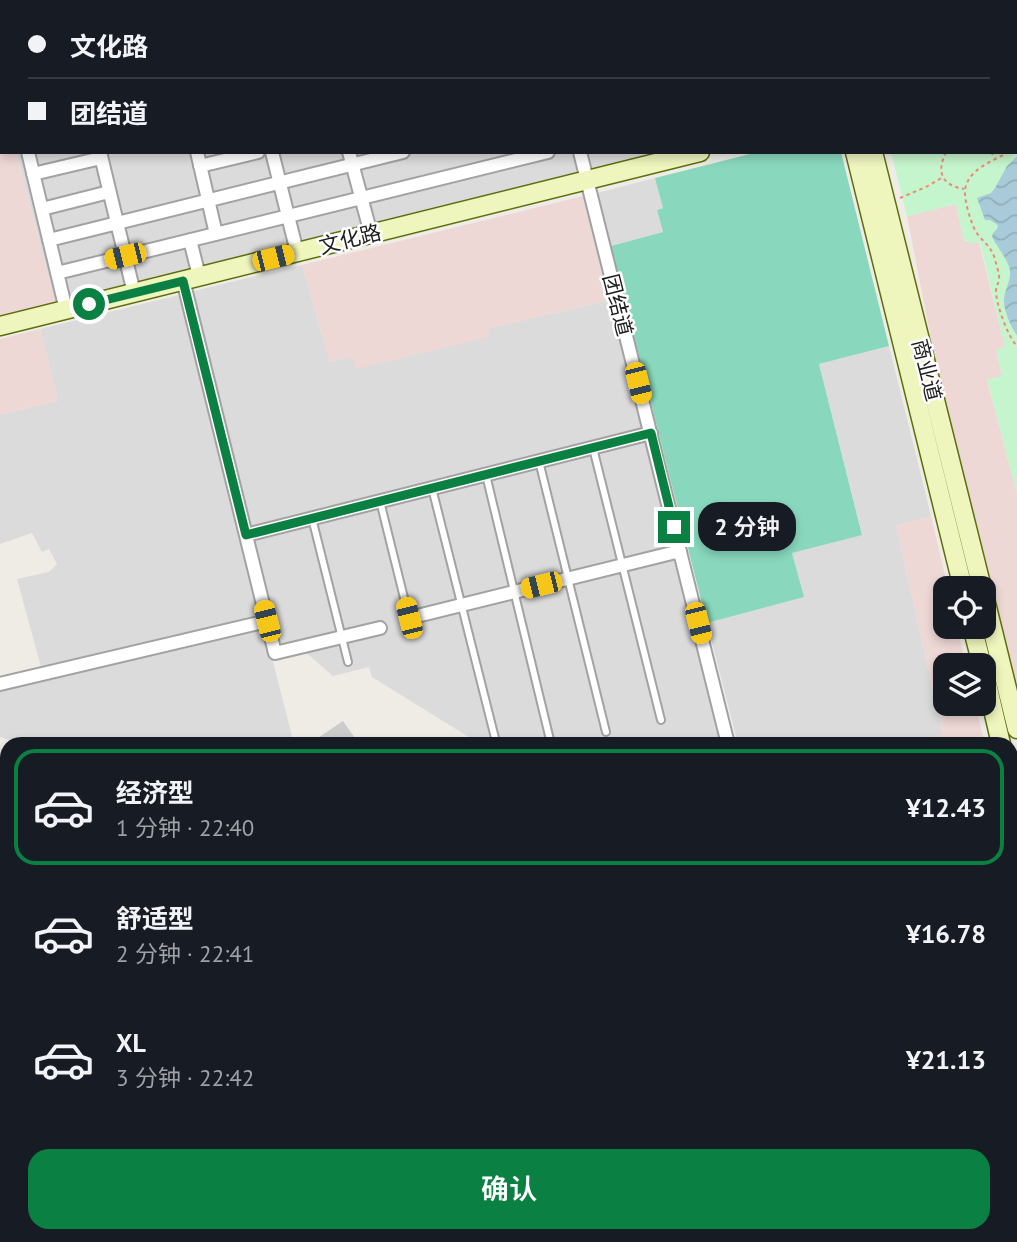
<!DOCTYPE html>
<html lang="zh">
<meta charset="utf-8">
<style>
body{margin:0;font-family:"PT Sans","Noto Sans SC",sans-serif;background:#242831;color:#f1f3f6;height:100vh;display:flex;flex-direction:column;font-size:26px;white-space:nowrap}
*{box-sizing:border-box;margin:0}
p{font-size:23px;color:#9ea1a6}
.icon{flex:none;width:38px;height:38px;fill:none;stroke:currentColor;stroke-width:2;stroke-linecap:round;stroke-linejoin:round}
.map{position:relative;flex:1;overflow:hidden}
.side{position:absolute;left:0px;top:737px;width:1018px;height:506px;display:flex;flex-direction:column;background:#171b24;border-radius:21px 21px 0 0;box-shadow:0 4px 10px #0003}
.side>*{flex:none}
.hud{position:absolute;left:0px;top:0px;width:1018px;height:154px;box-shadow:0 4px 10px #0003;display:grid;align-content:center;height:154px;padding:0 28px;background:#171b24}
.buttons{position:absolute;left:933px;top:576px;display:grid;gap:14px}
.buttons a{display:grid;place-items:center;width:63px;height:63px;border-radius:14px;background:#171b24;box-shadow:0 4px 10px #0003;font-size:35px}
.end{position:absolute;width:32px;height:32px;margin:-16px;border:9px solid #0b8043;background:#fff;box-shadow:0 0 0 4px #fff}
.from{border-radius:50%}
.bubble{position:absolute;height:49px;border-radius:21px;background:#171b24;box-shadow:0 4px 10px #0003;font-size:23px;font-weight:600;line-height:49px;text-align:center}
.car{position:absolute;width:21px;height:42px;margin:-21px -10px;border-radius:9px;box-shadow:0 0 5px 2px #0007;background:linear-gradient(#f5c518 24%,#345 0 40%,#f5c518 0 76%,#345 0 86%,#f5c518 0)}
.hud b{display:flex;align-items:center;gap:24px;height:66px;font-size:26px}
.hud b+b{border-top:2px solid #363941}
.hud i{width:18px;height:18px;background:#f1f3f6}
ul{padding:12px 0 0;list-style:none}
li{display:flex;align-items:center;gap:21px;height:116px;margin:0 14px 10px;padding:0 14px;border:4px solid transparent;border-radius:21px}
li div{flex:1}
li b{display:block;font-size:26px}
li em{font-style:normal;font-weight:600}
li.on{border-color:#0b8043}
li>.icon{width:63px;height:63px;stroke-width:1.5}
.primary-button{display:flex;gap:14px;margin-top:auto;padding:14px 28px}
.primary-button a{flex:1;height:80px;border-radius:21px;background:#0b8043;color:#fff;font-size:28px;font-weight:600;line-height:80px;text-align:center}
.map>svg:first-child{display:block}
.residential{fill:#dcdbdb}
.commercial{fill:#eed8d5}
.religious{fill:#ccc}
.park{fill:#c5f5cc}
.pitch{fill:#89d8be}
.water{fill:url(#water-waves)}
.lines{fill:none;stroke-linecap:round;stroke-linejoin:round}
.lane-casing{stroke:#a2a2a2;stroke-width:10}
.street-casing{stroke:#a2a2a2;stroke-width:16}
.secondary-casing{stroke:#5d6e0d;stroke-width:21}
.primary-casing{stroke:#8e6b0b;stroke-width:23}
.path{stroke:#ef8975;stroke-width:2;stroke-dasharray:3.5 3.5;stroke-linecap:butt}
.lane{stroke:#fff;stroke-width:6}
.street{stroke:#fff;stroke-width:12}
.secondary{stroke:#eef5bd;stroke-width:18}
.primary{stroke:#f5d7a4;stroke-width:19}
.route{stroke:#0b8043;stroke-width:9}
.labels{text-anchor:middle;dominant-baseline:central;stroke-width:5;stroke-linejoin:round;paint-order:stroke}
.street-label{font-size:21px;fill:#1e1e1e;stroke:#fff}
</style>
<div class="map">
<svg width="1017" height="1242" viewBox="0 0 1017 1242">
<defs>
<pattern id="water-waves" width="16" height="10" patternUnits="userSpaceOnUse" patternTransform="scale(1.75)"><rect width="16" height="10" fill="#a9cbd9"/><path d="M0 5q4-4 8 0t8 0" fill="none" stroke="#91aeba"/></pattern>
</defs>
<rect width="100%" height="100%" fill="#eeece5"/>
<path class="residential" d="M16 152H572L578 176 56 306Z
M585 152H674L590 173Z
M655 178 663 208 657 210 663 232 611 246 597 193Z
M302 265 330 362 352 356 489 337 487 329 609 300 721 744H480L372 677 369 667 333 676 296 644 280 647 190 292Z
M179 295 294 744H24L0 737V677L41 667 17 579 49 572 57 564 49 549 42 552 32 533 0 544V415L58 401 40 329Z
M889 346 931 516 896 526 943 734 927 738 928 744H738L707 623 803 597 792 553 862 534 819 364Z
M89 1236H443L428 1242H91Z"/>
<path class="commercial" d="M0 127H2V152H16L56 306 0 320Z
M583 196 609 300 488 329 489 337 356 369 352 357 330 362 302 265Z
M956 204 964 241 979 242 1005 347 996 350 1002 376 987 380 1017 494V687L941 390 907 216Z
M40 329 58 401 0 415V339Z
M931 516 948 588H945V626L957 627 966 665H945V704H975L985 744H928L927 738 943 733 896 526Z"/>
<path class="religious" d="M343 721 359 744H309Z"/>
<path class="park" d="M1017 86V494L987 379 1002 376 996 350 1005 347 980 242 969 244 968 240 964 241 956 204 907 216 891 152H1017Z"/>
<path class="pitch" d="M758 152H841L889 346 819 364 862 535 792 553 804 597 707 623 611 246 663 232 657 210 663 208 655 178Z"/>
<path class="water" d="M1017 156V335C1011 328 1003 308 1004 299 1005 289 1011 281 1010 271 1009 261 997 247 992 237L993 233 997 229 998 225 990 220H985L977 198 991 193 995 188 1007 166Z"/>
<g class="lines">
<defs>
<path id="lane" d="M607 0V2
M663 0V2
M593 448 661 720
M539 461 606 732
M486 475 551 744
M432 488 495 738
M380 501 409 618
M312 518 348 662"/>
<path id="street" d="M211 0 212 2
M225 0 226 2
M461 0 462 2
M545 0V2
M438 2 444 0
M28 152 66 310
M100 152 134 293
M197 152 216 234
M272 152 297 252
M349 152 371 234
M580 152 728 744
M200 166 258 152
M33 174 101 158
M42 209 109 192
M49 240 403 152
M190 240 199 276
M57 273 548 152
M183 280 275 653 380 628
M246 535 651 433
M409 618 680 551
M0 684 267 621"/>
<path id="secondary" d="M817 0V2
M834 0V2
M855 152 963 588
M873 152 982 588
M0 326 700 152
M984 595 1017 729
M972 626 982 665
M984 671 1001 744
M1012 784 1017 807
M617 1236 620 1242"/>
<path id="primary" d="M1012 1026 1017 1029
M1012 1047 1017 1050
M0 1117 7 1130
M0 1138 7 1173
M0 1194 7 1183
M0 1218 7 1207
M20 1236 22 1242"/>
</defs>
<use href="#lane" class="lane-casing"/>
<use href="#street" class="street-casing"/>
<use href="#secondary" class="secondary-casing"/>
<use href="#primary" class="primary-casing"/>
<path class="path" d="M946 152C936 173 942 185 964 189
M991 152 996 159
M1009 152C993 161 968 169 965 190 964 200 971 223 976 232 983 242 991 246 995 259 996 265 1000 274 999 280 998 286 996 284 996 291 996 304 1008 337 1017 346
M900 198 926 187 943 177"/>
<use href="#lane" class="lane"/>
<use href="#street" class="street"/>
<use href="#secondary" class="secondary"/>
<use href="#primary" class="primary"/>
</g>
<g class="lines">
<path class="route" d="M89 304 183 281 246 535 651 433 674 527"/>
</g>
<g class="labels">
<g class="street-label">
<text transform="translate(350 239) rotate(-14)">文化路</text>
<text transform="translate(618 305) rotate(76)">团结道</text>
<text transform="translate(927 370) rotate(76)">商业道</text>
</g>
</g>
</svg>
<div class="buttons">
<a><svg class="icon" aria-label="locate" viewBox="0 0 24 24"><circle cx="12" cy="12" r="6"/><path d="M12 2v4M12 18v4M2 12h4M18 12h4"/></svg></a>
<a><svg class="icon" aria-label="layers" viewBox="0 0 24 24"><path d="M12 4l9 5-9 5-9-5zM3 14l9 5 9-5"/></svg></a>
</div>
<i class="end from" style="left:89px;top:304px"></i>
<i class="end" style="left:674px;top:527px"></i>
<div class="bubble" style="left:698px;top:502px;width:98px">2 分钟</div>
<i class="car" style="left:125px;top:256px;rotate:256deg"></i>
<i class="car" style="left:273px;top:258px;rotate:76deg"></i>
<i class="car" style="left:638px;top:383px;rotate:166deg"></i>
<i class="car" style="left:541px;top:585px;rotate:256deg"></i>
<i class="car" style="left:409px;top:618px;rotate:346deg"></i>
<i class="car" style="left:267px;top:621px;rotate:346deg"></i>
<i class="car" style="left:698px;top:623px;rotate:166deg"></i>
<div class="hud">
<b><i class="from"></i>文化路</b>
<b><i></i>团结道</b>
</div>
<section class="side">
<ul>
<li class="on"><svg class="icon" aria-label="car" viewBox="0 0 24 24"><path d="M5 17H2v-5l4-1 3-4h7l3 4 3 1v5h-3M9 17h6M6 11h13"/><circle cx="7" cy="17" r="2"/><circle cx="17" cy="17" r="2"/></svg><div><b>经济型</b><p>1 分钟 · 22:40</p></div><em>¥12.43</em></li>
<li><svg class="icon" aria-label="car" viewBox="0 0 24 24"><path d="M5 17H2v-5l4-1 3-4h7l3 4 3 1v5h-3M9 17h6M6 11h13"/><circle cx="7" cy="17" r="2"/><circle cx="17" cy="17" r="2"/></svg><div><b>舒适型</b><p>2 分钟 · 22:41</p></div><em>¥16.78</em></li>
<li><svg class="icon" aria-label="car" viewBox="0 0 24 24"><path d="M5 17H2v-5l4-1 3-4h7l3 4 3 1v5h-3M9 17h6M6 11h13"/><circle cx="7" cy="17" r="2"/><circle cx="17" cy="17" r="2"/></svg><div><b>XL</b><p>3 分钟 · 22:42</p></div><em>¥21.13</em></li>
</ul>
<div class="primary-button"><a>确认</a></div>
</section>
</div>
